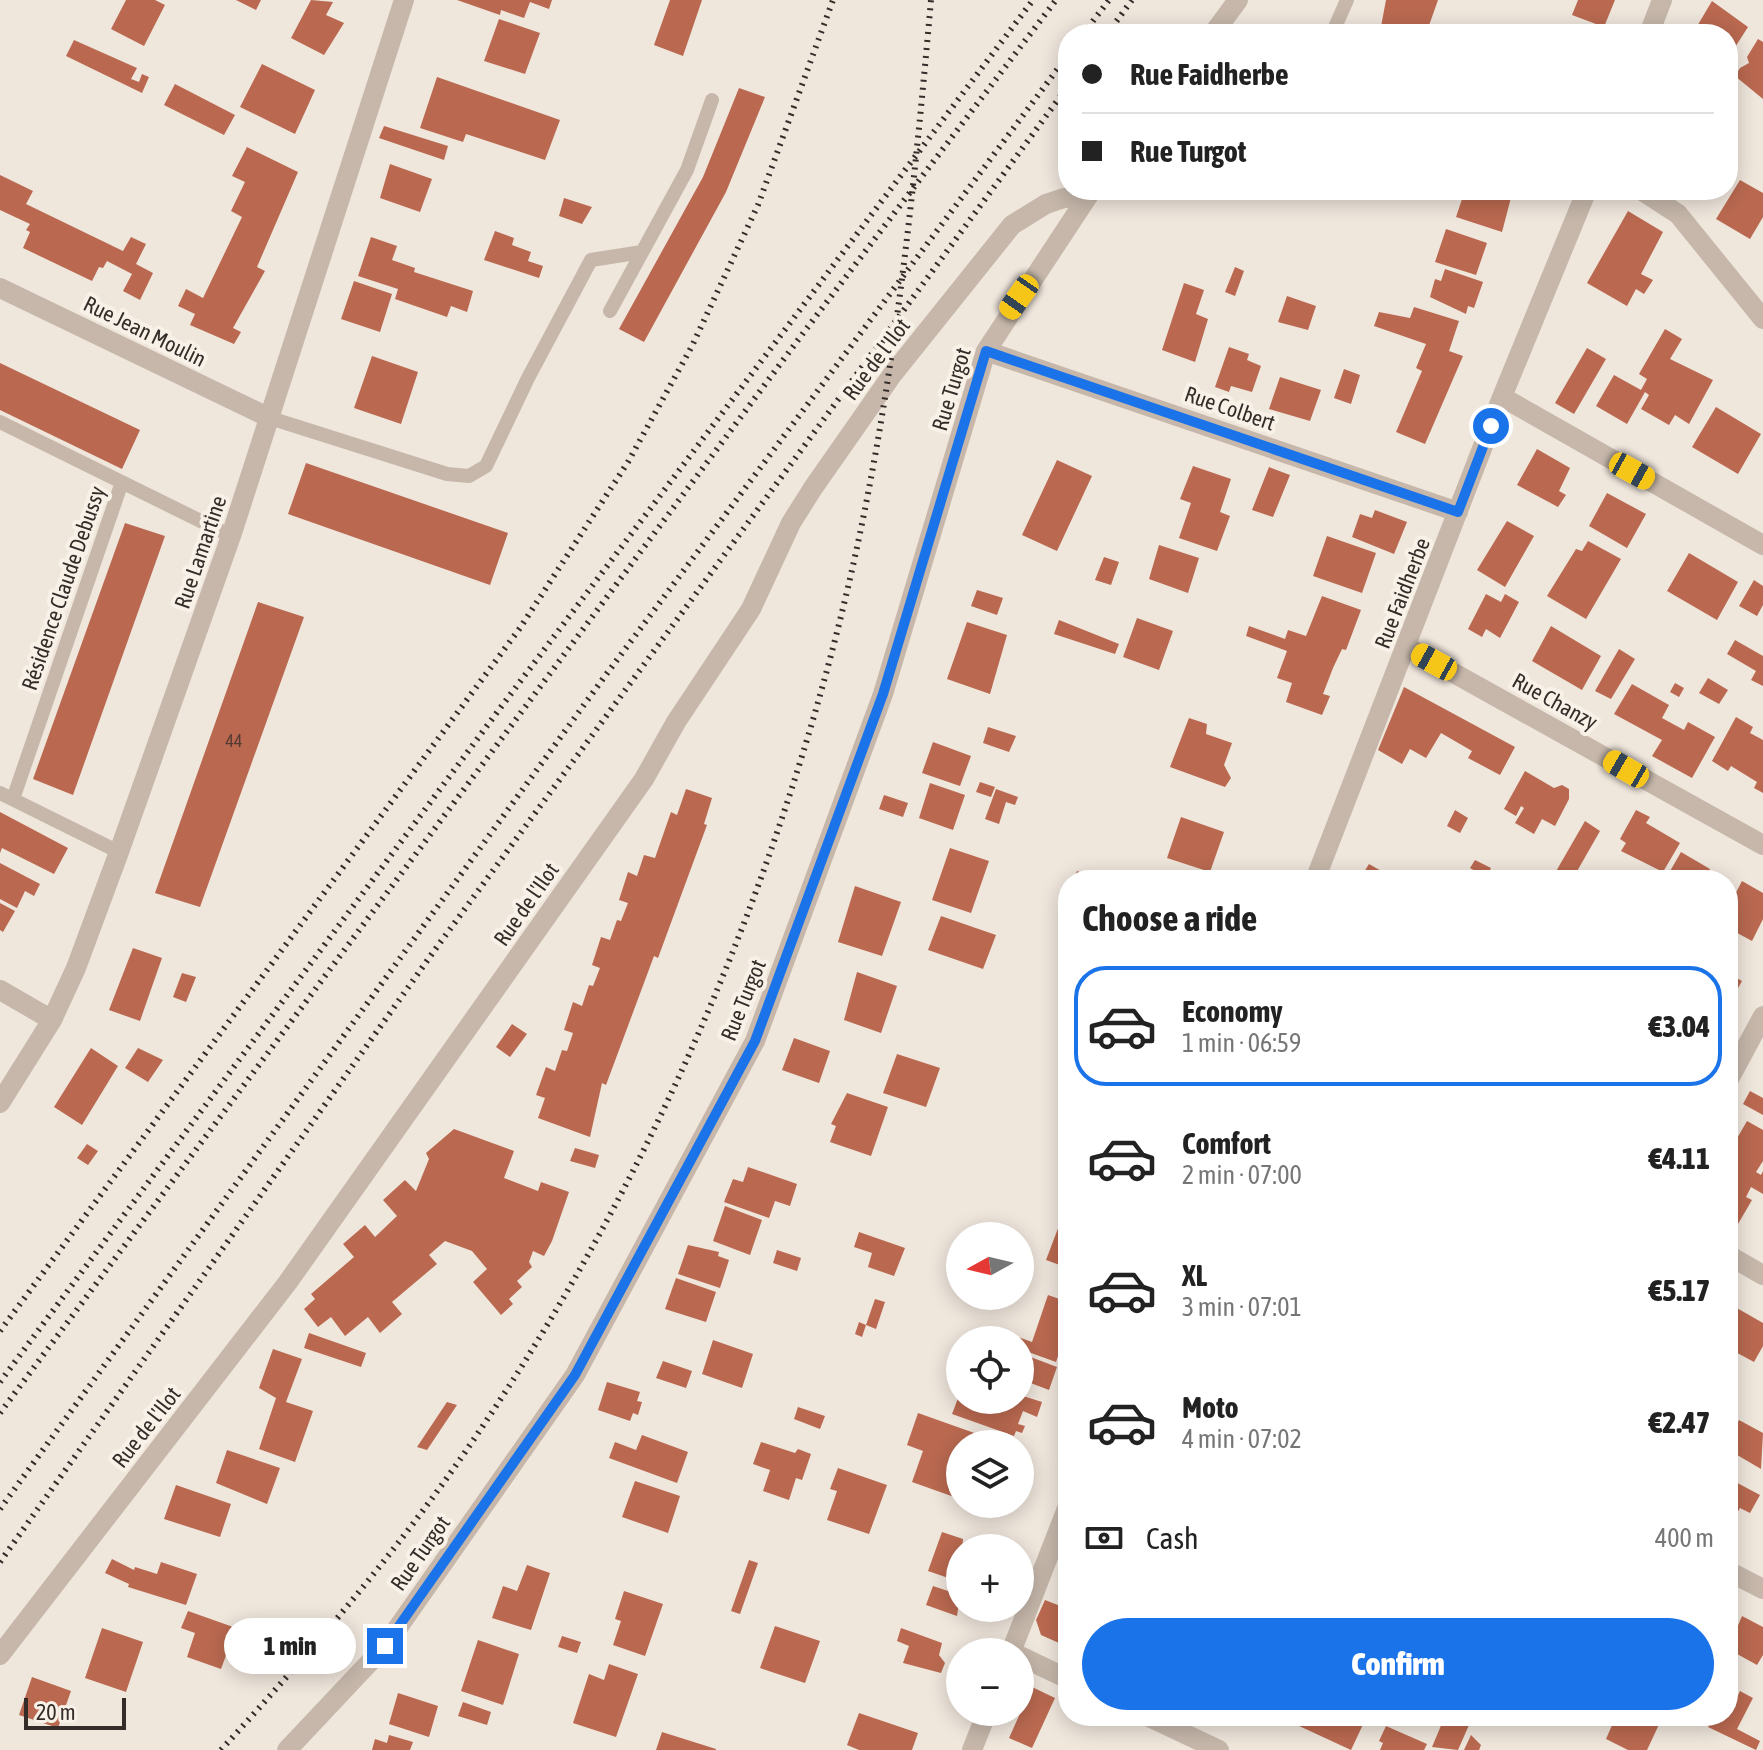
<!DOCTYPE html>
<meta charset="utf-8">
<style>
body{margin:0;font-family:"Asap Condensed",sans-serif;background:#f6f6f6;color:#222;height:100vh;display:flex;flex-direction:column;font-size:30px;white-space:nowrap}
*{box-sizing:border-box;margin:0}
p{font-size:26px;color:#767676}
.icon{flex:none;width:44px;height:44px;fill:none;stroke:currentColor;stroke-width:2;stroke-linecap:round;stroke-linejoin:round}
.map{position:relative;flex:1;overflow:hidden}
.details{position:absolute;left:1058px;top:870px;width:680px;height:856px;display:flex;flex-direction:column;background:#fff;border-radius:32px;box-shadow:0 4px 20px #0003}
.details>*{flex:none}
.top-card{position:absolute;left:1058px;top:24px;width:680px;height:176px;border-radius:32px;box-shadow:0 4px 20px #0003;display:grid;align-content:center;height:176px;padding:0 24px;background:#fff}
.needle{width:52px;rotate:262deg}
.fabs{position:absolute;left:946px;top:1222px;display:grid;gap:16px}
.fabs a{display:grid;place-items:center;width:88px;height:88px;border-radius:50%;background:#fff;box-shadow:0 4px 20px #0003;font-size:40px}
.scale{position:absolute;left:24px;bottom:20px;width:102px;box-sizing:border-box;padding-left:8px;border:4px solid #342c29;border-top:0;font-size:22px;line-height:28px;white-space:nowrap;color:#342c29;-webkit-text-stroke:6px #f8f1e8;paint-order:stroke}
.end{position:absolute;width:36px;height:36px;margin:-18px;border:10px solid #1a73e8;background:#fff;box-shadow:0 0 0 4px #fff}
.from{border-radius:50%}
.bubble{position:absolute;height:56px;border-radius:28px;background:#fff;box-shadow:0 4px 20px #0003;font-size:26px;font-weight:800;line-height:56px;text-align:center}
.car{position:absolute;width:24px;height:48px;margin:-24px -12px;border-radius:10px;box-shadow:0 0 6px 2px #0007;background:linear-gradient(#f5c518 24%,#345 0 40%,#f5c518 0 76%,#345 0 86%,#f5c518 0)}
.top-card b{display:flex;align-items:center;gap:28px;height:76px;font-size:30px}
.top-card b+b{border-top:2px solid #e0e0e0}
.top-card i{width:20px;height:20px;background:#222}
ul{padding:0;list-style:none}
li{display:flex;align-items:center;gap:24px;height:120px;margin:0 16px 12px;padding:0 8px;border:4px solid transparent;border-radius:32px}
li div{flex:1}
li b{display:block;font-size:30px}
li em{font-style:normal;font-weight:800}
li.active{border-color:#1a73e8}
li>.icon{width:72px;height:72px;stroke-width:1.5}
h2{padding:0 24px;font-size:36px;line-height:96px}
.pay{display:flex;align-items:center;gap:20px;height:88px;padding:0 24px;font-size:30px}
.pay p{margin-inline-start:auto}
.cta{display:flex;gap:16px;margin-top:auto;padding:16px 24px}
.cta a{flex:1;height:92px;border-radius:48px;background:#1a73e8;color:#fff;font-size:32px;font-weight:800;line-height:92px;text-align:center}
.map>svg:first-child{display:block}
.building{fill:#ba6950}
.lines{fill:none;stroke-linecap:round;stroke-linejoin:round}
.lane{stroke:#c6b7aa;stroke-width:14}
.street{stroke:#c6b7aa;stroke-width:20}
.rail{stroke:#342c29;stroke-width:6;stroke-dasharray:2 6;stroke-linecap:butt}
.route{stroke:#1a73e8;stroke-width:10}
.labels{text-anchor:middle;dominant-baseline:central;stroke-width:8;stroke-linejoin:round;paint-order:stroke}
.number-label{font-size:18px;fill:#563b33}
.street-label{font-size:22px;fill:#342c29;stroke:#f8f1e8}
</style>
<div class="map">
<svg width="1763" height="1750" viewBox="0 0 1763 1750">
<rect width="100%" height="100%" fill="#efe6dc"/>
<path class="building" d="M126 0H155L165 5 144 46 111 29Z
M236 0H261L256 10Z
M311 0 333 2 326 15 344 23 324 55 291 38Z
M457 0H552L549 9 530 2 524 18 501 10 500 15Z
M670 0H702L683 56 654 45Z
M1386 0H1438L1426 34 1380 32Z
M1578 0H1615L1604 27 1572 15Z
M1712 1 1748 27 1730 55 1728 34 1693 33Z
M499 19 540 33 525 74 484 61Z
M1758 39 1763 42V99L1735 76 1740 68 1749 63 1747 57Z
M74 40 137 68 131 79 139 82 142 74 149 77 142 93 66 56Z
M262 64 315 90 295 134 240 107Z
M437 77 560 120 545 160 466 134 463 142 420 128Z
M175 84 235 115 224 135 164 105Z
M739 88 765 97 726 192 644 342 619 329 703 177Z
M384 126 448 146 444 160 379 138Z
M247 147 298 172 257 267 265 271 233 328 241 332 234 344 190 325 195 314 178 306 186 289 203 298 242 217 231 211 245 182 232 176Z
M390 164 432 179 420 212 380 198Z
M0 175 33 191 26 204 123 251 131 237 146 244 136 264 153 273 140 300 123 291 132 274 107 261 103 268 99 267 92 281 23 248 30 232 26 230 30 224 0 210Z
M1740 180 1763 193V217L1750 239 1716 219Z
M1465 190H1513L1502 232 1456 217Z
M564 198 592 207 582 224 559 216Z
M1628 211 1663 232 1641 274 1653 280 1644 294 1636 289 1627 306 1587 283Z
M1446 229 1487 243 1476 275 1435 262Z
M495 231 514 238 512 245 531 252 528 261 543 266 539 278 484 260Z
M371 237 397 246 392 260 415 268 414 272 473 291 467 312 451 306 447 317 395 299 398 289 358 276Z
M1235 267 1244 271 1235 296 1225 292Z
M1445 269 1483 282 1474 308 1468 306 1466 314 1430 297 1435 279 1441 281Z
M354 281 392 294 380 332 341 319Z
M1184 283 1204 290 1196 314 1208 319 1195 362 1162 350Z
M1287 296 1316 306 1308 330 1278 322Z
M1414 307 1459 321 1449 351 1463 356 1425 444 1396 432 1422 371 1416 368 1426 344 1374 326 1379 312 1410 318Z
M1665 329 1682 339 1670 359 1713 380 1689 424 1675 415 1669 425 1641 409 1649 395 1645 392 1627 424 1596 406 1614 375 1641 390 1647 379 1639 374Z
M1229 347 1249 354 1247 360 1261 366 1252 392 1231 386 1229 392 1215 387Z
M1587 348 1606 359 1574 414 1555 403Z
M372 356 418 372 401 424 354 408Z
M0 363 140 430 122 469 0 410Z
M1344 369 1360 375 1351 404 1334 398Z
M1280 377 1321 390 1310 421 1269 409Z
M1716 407 1761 434 1738 474 1692 447Z
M1537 449 1570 468 1559 491 1566 495 1558 507 1517 485Z
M1057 460 1092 476 1057 551 1022 535Z
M306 463 508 533 490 585 288 514Z
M1193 466 1231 479 1220 512 1230 516 1217 551 1179 538 1191 503 1180 499Z
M1269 467 1290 475 1273 517 1252 510Z
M1607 493 1646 514 1627 548 1589 526Z
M1375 510 1407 522 1394 554 1352 537 1360 514 1372 518Z
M1507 521 1534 536 1505 587 1477 570Z
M125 523 165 536 73 795 33 779Z
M1327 536 1376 553 1362 593 1313 576Z
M1588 541 1621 559 1586 619 1547 596 1576 549 1582 551Z
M1159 545 1199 558 1188 593 1149 579Z
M1689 553 1738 582 1717 620 1667 591Z
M1104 557 1119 562 1111 585 1095 580Z
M1754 580 1763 586V605L1757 616 1739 606Z
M977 590 1003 598 997 615 971 606Z
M1486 594 1501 602 1505 594 1519 602 1500 638 1486 629 1482 637 1468 629Z
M1322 596 1361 610 1346 650 1342 649 1333 668 1323 694 1330 696 1322 715 1286 702 1292 683 1277 678 1287 651 1246 636 1249 626 1285 639 1288 630 1306 636Z
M258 602 304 617 200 907 155 893Z
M1137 618 1173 631 1159 670 1123 657Z
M1059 620 1119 644 1115 654 1054 634Z
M967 622 1007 635 990 694 947 679Z
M1551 626 1601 656 1582 690 1532 661Z
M1735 640 1763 656V686L1751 680 1756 671 1727 654Z
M1619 649 1635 659 1611 699 1595 691Z
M1708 678 1728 690 1719 704 1699 693Z
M1675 683 1684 688 1679 697 1670 692Z
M1632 684 1669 705 1662 718 1684 730 1688 722 1715 737 1692 778 1652 756 1662 740 1614 714Z
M1404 687 1515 747 1500 775 1468 758 1472 751 1441 733 1426 758 1410 749 1402 764 1378 750Z
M1736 717 1753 727 1750 733 1763 740V793L1754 788 1757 782 1731 766 1728 771 1712 761Z
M1189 718 1207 724 1206 734 1232 743 1224 765 1231 778 1225 787 1170 767Z
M988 727 1016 736 1009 752 983 743Z
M933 742 971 756 960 786 922 773Z
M1525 771 1554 788 1562 785 1569 789V799L1555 826 1542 819 1534 834 1515 823 1524 808 1521 806 1516 816 1504 809Z
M980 782 995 787 991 797 976 792Z
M930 783 965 795 953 830 919 818Z
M686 789 712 798 704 824 707 825 658 958 654 956 606 1085 602 1083 590 1137 538 1118 545 1098 536 1095 546 1067 555 1071 562 1050 567 1051 573 1033 564 1030 573 1002 582 1006 589 985 593 986 600 968 592 965 601 937 610 940 617 920 621 921 628 903 619 900 628 872 637 876 644 855 655 858 671 812 677 815Z
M996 789 1018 797 1015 805 1006 802 999 824 985 819Z
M884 795 908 803 903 817 879 809Z
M1455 810 1468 818 1460 833 1447 826Z
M1636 810 1650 817 1646 823 1680 843 1663 872 1621 851 1626 843 1620 839Z
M0 812 68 848 54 874 2 848 0 853Z
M1181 817 1224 832 1210 872 1167 858Z
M1585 821 1600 831 1576 873 1589 880H1551Z
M950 848 989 861 971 913 932 900Z
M1681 852 1710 869 1704 880H1665Z
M1475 860 1491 868 1486 877 1470 868Z
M0 863 40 884 34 896 25 891 17 908 0 899Z
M1369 864 1397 880H1359Z
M1077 871 1101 880H1073Z
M1742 881 1763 893V919L1752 941 1728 928V908Z
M855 886 901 902 882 956 838 942Z
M0 903 15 911 3 932 0 930Z
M941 916 996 935 983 969 928 950Z
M133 948 162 958 140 1021 109 1010Z
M857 972 897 986 881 1033 844 1020Z
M182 973 196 977 186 1002 173 997Z
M1728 973 1742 981 1728 1006Z
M512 1024 527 1034 510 1057 496 1047Z
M794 1038 830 1051 819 1083 782 1070Z
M91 1048 118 1066 82 1125 54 1107Z
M138 1048 163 1060 148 1082 125 1068Z
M897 1054 940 1068 926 1107 883 1093Z
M1750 1091 1763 1098V1115L1743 1104Z
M847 1093 888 1107 871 1156 830 1142 836 1126 831 1124Z
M1747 1121 1763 1130V1161L1756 1172 1761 1175 1763 1171V1194L1751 1187 1746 1197 1752 1200 1738 1224 1728 1218V1154Z
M454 1129 514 1151 504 1178 538 1191 541 1182 569 1192 552 1241 544 1256 533 1251 529 1262 532 1267 517 1281 522 1287 509 1299 513 1304 501 1315 473 1282 487 1269 472 1251 445 1241 429 1255 437 1264 392 1302 402 1314 380 1333 368 1317 345 1336 331 1317 318 1327 304 1309 315 1299 311 1294 354 1257 343 1244 365 1225 375 1237 397 1216 383 1200 405 1180 416 1191 429 1159 426 1153Z
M87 1144 98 1151 88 1165 77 1158Z
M575 1148 599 1155 595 1168 570 1161Z
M748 1167 797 1184 790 1206 775 1201 769 1218 724 1202 733 1179 743 1182Z
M1068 1202V1268L1046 1260Z
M725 1206 762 1220 750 1255 713 1241Z
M859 1232 905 1248 894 1276 868 1267 872 1253 854 1247Z
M688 1245 719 1252 718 1256 729 1260 720 1288 678 1274Z
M777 1250 801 1258 797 1271 773 1263Z
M676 1278 716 1292 706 1322 665 1309Z
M1048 1295 1068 1302V1350L1061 1347 1056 1362 1020 1349V1340H1004L1007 1333 1032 1342Z
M875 1299 885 1302 876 1329 866 1325 862 1337 855 1334 859 1322 866 1325Z
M1728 1303 1763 1323V1346L1754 1362 1728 1348Z
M309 1333 366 1353 361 1367 304 1348Z
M713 1340 753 1354 742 1388 702 1374Z
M273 1349 302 1359 286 1402 313 1411 295 1462 259 1449 276 1398 259 1388Z
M1020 1353 1057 1367 1049 1390 1020 1379Z
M663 1361 692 1371 686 1388 656 1378Z
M607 1382 640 1392 637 1401 642 1402 638 1415 633 1413 630 1421 598 1410Z
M960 1393V1400L985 1405 987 1400H1020V1395L1042 1402 1037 1417 1023 1411 1018 1424 1025 1426 1022 1433 1016 1431 1014 1436 952 1414Z
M447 1402 457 1405 427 1450 417 1447Z
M798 1407 825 1416 820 1429 794 1419Z
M918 1413 980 1435 977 1444H960L957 1498 912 1482 923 1451 907 1445Z
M1739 1420 1763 1433 1761 1469 1732 1452 1728 1459V1441Z
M642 1435 688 1452 677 1483 609 1458 615 1442 636 1450Z
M761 1442 795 1453 798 1449 811 1454 802 1480 796 1478 789 1500 763 1491 770 1470 753 1464Z
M227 1450 280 1468 267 1504 216 1483Z
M838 1468 887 1485 869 1534 827 1520 837 1491 830 1489Z
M1728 1478 1760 1495 1750 1513 1740 1508 1735 1517 1728 1514Z
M635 1481 680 1496 668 1533 622 1517Z
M176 1485 231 1504 220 1537 164 1519Z
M942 1532 963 1539 960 1582 928 1571Z
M112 1559 134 1570 135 1567 157 1574 161 1562 197 1574 186 1605 128 1587 129 1584 105 1573Z
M749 1560 758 1563 740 1614 731 1611Z
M527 1565 550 1573 531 1630 492 1618 503 1586 517 1591Z
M933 1586 960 1595 957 1616 926 1605Z
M624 1591 663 1604 645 1656 613 1645 621 1621 615 1619Z
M1045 1600 1068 1609V1647L1041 1635 1036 1620Z
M188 1611 236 1628 221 1669 187 1657 195 1633 181 1628Z
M1742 1616 1763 1627V1655L1757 1665 1728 1649Z
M775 1626 820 1641 805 1683 760 1668Z
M268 1627 286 1633 278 1643 261 1637Z
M102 1628 143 1642 126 1692 85 1678Z
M901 1628 942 1643 939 1655 945 1663 941 1673 903 1663 909 1646 897 1641Z
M562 1636 581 1642 577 1653 558 1647Z
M478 1640 519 1654 503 1705 461 1691Z
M609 1664 638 1674 616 1737 573 1723 589 1674 604 1680Z
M32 1677 71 1691 58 1728 19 1715Z
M1032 1687 1055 1698 1032 1748 1009 1738Z
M1740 1691 1753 1698 1737 1729 1760 1741 1756 1750 1708 1727 1714 1716H1728Z
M398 1693 438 1706 429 1737 389 1724Z
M463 1702 491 1712 487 1725 458 1716Z
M859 1713 918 1733 912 1750H859L847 1745Z
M1302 1716H1367L1351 1750 1297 1725Z
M1445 1716H1473L1458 1750 1432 1747Z
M1616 1716H1663L1647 1750H1628L1606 1739Z
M1386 1726 1427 1744 1424 1750H1380L1383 1743 1379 1741Z
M662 1732 716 1749V1750H656Z
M389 1735 413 1742 410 1750H372L375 1739 387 1743Z
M1471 1735 1481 1745 1479 1750H1464Z"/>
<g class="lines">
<path class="lane" d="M1332 34 1347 0
M610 311 687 170 712 100
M270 418 447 474 469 476 486 466 528 378 591 260 642 252
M0 422 231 536
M0 793 119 852
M13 799 122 482"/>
<path class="street" d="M1213 34 1238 0
M1649 34 1662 0
M1641 190 1678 214 1763 319
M0 288 270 418
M986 351 1458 512
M1502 397 1763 545
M1407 647 1763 845
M1315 880 1502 397 1587 190
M0 990 52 1020
M1728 1081 1763 1016
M0 1103 52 1020 76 968 119 852 231 536 404 0
M1728 1255 1763 1275
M1728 1571 1763 1589
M1011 1652 1068 1506
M0 1655 288 1282 644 779 676 722 751 609 791 523 813 488 892 375 1012 225 1046 204 1064 198H1085
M1020 1656 1068 1679
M1147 1716 1219 1750
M287 1750 385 1646 575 1375 755 1041 883 694 986 351 1092 190
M972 1750 987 1712"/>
<path class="rail" d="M1083 34 1109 0
M1107 34 1132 0
M0 1331 520 628 628 462 692 346 758 205 833 0
M0 1382 501 707 1033 0
M0 1413 804 332 1056 0
M0 1509 605 676 1068 55
M0 1562 434 951 1068 86
M221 1750C306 1657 389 1561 461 1458 640 1200 770 908 844 604 892 406 913 202 931 0"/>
</g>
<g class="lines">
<path class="route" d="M385 1646 575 1375 755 1041 883 694 986 351 1458 512 1491 426"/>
</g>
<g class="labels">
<g class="number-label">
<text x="234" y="740">44</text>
</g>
<g class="street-label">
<text transform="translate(145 331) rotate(26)">Rue Jean Moulin</text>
<text transform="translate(876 359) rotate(-53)">Rue de l'Ilot</text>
<text transform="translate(951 389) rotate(-73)">Rue Turgot</text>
<text transform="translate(1230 408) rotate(19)">Rue Colbert</text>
<text transform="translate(200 552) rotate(-71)">Rue Lamartine</text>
<text transform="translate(63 588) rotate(-71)">Résidence Claude Debussy</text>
<text transform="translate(1402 593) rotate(-69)">Rue Faidherbe</text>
<text transform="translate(1555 701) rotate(29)">Rue Chanzy</text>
<text transform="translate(526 904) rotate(-55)">Rue de l'Ilot</text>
<text transform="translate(743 1000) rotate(-68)">Rue Turgot</text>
<text transform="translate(146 1427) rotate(-52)">Rue de l'Ilot</text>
<text transform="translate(420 1553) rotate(-55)">Rue Turgot</text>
</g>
</g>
</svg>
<div class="fabs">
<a><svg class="needle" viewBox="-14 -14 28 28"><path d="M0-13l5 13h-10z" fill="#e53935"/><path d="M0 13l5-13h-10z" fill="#767676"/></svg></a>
<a><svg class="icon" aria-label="locate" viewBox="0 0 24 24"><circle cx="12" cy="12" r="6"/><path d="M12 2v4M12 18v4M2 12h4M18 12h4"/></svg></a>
<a><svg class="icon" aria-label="layers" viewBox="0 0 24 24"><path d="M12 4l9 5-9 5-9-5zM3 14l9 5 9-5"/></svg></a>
<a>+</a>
<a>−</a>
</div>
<div class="scale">20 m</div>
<i class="end from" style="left:1491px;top:426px"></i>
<i class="end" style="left:385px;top:1646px"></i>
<div class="bubble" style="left:224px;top:1618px;width:132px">1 min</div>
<i class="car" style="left:1019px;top:297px;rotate:215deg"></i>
<i class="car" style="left:1632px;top:471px;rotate:119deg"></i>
<i class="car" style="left:1434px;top:662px;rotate:299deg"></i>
<i class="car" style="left:1626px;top:769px;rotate:300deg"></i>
<div class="top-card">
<b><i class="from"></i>Rue Faidherbe</b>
<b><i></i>Rue Turgot</b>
</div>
<section class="details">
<h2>Choose a ride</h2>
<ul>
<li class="active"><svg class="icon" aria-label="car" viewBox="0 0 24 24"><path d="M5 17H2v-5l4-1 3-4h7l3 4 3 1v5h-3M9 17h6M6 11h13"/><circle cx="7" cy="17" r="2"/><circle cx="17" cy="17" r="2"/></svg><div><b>Economy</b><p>1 min · 06:59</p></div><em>€3.04</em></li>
<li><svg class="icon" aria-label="car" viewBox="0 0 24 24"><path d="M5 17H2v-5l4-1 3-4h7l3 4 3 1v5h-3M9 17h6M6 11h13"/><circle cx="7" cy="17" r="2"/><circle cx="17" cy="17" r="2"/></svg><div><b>Comfort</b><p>2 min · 07:00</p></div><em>€4.11</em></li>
<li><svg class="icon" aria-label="car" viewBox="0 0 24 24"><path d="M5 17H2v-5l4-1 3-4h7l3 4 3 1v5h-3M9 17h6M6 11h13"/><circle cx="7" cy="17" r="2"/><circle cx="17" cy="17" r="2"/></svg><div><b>XL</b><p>3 min · 07:01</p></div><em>€5.17</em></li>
<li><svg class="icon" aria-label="car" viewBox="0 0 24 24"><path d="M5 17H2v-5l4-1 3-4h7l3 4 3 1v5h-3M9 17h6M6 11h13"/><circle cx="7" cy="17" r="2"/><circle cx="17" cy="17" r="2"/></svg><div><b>Moto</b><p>4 min · 07:02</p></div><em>€2.47</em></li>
</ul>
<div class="pay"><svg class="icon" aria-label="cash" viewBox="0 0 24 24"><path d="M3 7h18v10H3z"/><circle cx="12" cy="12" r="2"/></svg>Cash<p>400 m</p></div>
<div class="cta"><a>Confirm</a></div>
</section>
</div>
